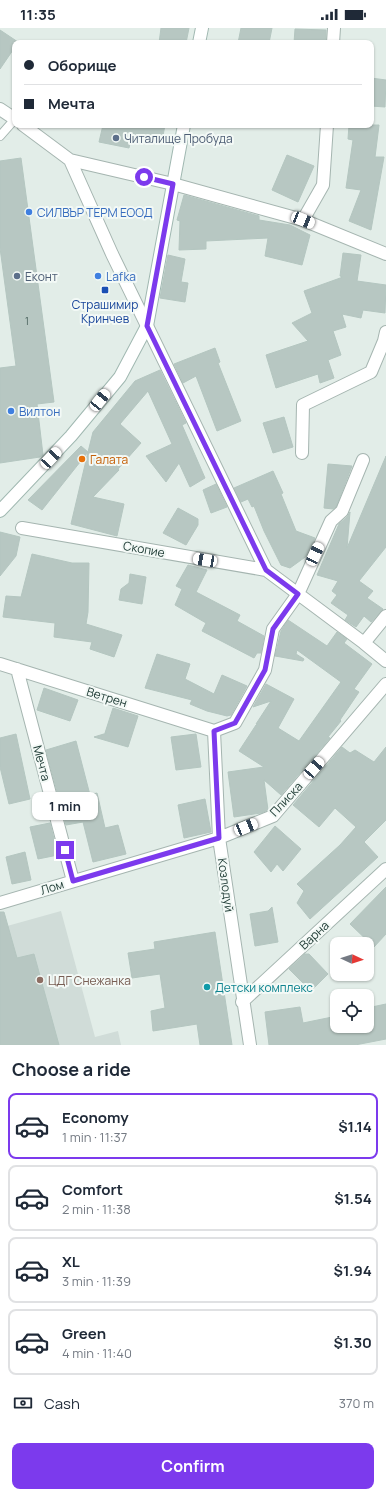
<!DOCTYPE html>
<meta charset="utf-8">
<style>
body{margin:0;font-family:Manrope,sans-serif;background:#f2f2f3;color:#1f2937;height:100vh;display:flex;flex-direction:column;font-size:15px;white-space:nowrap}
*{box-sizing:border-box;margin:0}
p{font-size:13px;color:#747a83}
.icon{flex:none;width:22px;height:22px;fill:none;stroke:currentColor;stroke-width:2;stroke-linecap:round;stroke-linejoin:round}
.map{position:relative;height:1017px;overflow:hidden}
.side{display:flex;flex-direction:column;background:#fff;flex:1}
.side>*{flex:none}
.guide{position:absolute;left:12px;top:12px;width:362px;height:88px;border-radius:8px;box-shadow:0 1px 3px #0004;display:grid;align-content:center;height:88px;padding:0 12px;background:#fff}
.needle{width:26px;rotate:94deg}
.buttons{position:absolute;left:330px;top:909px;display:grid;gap:8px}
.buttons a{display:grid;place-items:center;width:44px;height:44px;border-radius:8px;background:#fff;box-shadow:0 1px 3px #0004;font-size:20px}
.end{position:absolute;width:18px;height:18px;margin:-9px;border:5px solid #7c3aed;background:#fff;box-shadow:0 0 0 2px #fff}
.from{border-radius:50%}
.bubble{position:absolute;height:28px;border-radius:8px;background:#fff;box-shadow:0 1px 3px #0004;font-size:13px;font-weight:700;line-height:28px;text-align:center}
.car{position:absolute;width:12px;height:24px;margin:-12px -6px;border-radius:5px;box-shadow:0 0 3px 1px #0007;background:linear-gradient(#fff 24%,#345 0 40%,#fff 0 76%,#345 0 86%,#fff 0)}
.guide b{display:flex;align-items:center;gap:14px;height:38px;font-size:15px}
.guide b+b{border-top:1px solid #e0e1e3}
.guide i{width:10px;height:10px;background:#1f2937}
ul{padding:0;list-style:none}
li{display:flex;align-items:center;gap:12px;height:66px;margin:0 8px 6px;padding:0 4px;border:2px solid #e0e1e3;border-radius:8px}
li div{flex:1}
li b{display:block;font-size:15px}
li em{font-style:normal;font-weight:700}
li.selected{border-color:#7c3aed}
li>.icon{width:36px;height:36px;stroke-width:1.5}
h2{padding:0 12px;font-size:18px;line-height:48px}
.pay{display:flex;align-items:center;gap:10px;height:44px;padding:0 12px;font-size:15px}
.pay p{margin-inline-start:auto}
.action{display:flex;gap:8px;margin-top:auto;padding:8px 12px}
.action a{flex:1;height:46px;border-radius:8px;background:#7c3aed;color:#fff;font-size:16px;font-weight:700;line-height:46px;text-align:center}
.status{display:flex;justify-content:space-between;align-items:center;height:28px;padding:0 20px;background:#fff;direction:ltr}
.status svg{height:11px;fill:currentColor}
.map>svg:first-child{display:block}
.built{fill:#d0dcd8}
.building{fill:#b7c7c2;stroke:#b4c6c0}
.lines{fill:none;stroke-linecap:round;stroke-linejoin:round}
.lane-casing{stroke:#a5b5b0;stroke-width:10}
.street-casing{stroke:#a5b5b0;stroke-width:14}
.secondary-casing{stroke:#a0b8b1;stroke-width:14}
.lane{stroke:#fff;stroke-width:8}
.street{stroke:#fff;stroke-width:12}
.secondary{stroke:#fff;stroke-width:12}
.route{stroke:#7c3aed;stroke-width:5}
.service-dot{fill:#5c6f8a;stroke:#f3f9f6;stroke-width:1.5}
.shop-dot{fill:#3f7fe0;stroke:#f3f9f6;stroke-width:1.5}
.transit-dot{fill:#1a4fb4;stroke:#f3f9f6;stroke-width:1.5}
.food-dot{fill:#e8710a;stroke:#f3f9f6;stroke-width:1.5}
.education-dot{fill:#8d6e63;stroke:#f3f9f6;stroke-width:1.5}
.culture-dot{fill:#0f9aa8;stroke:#f3f9f6;stroke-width:1.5}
.labels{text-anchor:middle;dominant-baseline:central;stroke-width:4;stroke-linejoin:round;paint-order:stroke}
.number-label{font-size:10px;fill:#47605a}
.service-label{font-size:12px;fill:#4e5e75;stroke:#f3f9f6;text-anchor:start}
.shop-label{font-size:12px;fill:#366cbe;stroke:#f3f9f6;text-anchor:start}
.transit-label{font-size:12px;fill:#164399;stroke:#f3f9f6}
.food-label{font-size:12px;fill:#c56008;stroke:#f3f9f6;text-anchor:start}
.street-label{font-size:12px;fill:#223e38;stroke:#f3f9f6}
.education-label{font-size:12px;fill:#785e54;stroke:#f3f9f6;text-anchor:start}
.culture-label{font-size:12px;fill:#0d838f;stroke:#f3f9f6;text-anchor:start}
</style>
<div class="status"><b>11:35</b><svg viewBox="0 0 49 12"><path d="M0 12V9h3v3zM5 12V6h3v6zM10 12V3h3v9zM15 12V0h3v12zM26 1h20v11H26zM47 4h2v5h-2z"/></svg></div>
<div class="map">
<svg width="386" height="1017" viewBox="0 0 386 1017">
<rect width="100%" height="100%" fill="#e2ede8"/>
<path class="built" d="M61 883 95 1009 118 1003 121 1017H0V900Z"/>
<path class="building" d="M161 0H189L186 15H159Z
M241 0H272L269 15H238Z
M295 1 326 2V15H294Z
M0 2 18 14 15 15V19L0 41Z
M371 50 386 52 385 79 371 78Z
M103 97H165L162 113 132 107 129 120 99 114Z
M349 97H379L375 129H384L371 202 349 193 361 162 346 160 353 112 348 111Z
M287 127 314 138 298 174 272 162Z
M21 130 54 374 37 376 43 427 40 429 0 435V340L16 338 0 220V133Z
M184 167 259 188V192L290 197 310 207 302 237 265 228 268 210 206 213V221L179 222 180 193 177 192Z
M343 225 361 227 357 253 386 257 385 285 363 282 361 290 342 286 346 299 333 303 341 327 328 332 334 350 320 355 318 346 276 360 266 327 308 313 292 295 312 285 304 263 343 249 340 248Z
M168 227 185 231 181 254 188 255 185 274 160 270Z
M215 320 220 334 218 335 241 393 217 403 196 348 183 355 174 336Z
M160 342 186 395 182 397 205 450 190 459 179 435 166 454 146 428 172 416 148 363 120 396 141 415 118 441 119 442 93 469 124 476 117 508 71 496 88 424 42 482 28 472 81 418 88 424 93 404 135 353Z
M284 389 293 419 273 425 263 395Z
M386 428V519L359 553 373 563 367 570 383 581 371 594 364 588 356 599 345 592 348 587 331 575 337 567 332 563 338 553 317 547 339 496 347 489 350 484 347 520Z
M328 436 352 438 336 479 333 481 324 480Z
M273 443 283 465 281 466 296 503 315 510 308 527 290 540 281 537 264 503 254 478 252 479 248 471 241 474 234 460Z
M216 456 227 479 211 485 203 462Z
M178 480 198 491V497L186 517 163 505Z
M0 504 20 509 16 528 0 548Z
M32 526 72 535H89L88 584 86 596 122 607 114 629 90 621 92 614 54 609 55 595 3 589 6 568 21 569Z
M188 537 207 542 196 564 240 587 237 593 264 608 261 625H257L254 630 202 603 206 595 175 577 182 561 176 558Z
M130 546 146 549 142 576 119 572 121 561 129 555Z
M288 592 327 618 337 604 347 611 344 615 372 636 354 661 359 664 340 692 341 693 328 709 330 710 281 767 264 752 268 782 261 785 234 789 228 744 264 739 239 723 256 697 258 696H256L271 673 253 679 266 656 294 671 278 700 299 713 341 654 297 622 296 626 304 631 303 633 275 628 281 603Z
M157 626 190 636 185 651 214 666 222 647 247 658 231 687 227 688 207 683 190 676 192 672 145 660Z
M44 660 78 672 70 693 37 682Z
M113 680 138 688 128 719 94 709 107 705H105Z
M16 706 30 771 9 776 0 739V710Z
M196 706 201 739 176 742 171 709Z
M76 713 90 767 97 765 105 800 118 797 126 826 93 834 83 794 66 797 46 722Z
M342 719 350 725 355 722 374 734 386 719V792L364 814 378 829 310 891 297 875 304 863 297 856 340 817 356 799 335 780 319 799 293 777Z
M205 771 211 804 184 810 178 777Z
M50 795 58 827 38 831 30 799Z
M275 798 301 821 283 843 277 836 271 844 254 824Z
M25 824 31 852 12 856 6 829Z
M386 859V906L374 919 350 896Z
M272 879 278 914 255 918 250 886 268 883Z
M0 884H4L17 930 34 926 59 1017H0Z
M215 904 232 1017H200L197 996 153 1003 151 983 165 980 160 946 132 950 128 925 155 921 154 914Z
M305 926H309L328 946 311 963 289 941Z
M386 976V1011L355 1017H269L265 984 300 979 303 995 337 988V998H367V980Z"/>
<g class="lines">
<defs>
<path id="lane" d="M0 108 15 91"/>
<path id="street" d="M333 15 334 0
M0 81 15 91
M23 97 70 132 173 156 303 192 386 226
M70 132 112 226 266 542 364 615 386 633
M303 192 323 157 327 97
M302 425 303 377 371 344 384 313 386 304
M22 500 266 542
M364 615 386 588
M0 636 214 703
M17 641 73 853
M0 875 219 810 273 788 386 656
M242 974 386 841
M250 1017 219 810 214 703 235 695 265 642 273 601 298 566 331 493 342 483 363 432"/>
<path id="secondary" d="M199 15 202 0
M0 483 71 408 120 349 147 298 184 97"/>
</defs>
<use href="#lane" class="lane-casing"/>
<use href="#street" class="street-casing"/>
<use href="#secondary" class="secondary-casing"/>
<use href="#lane" class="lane"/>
<use href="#street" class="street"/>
<use href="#secondary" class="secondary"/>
</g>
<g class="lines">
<path class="route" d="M65 822 73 853 219 810 214 703 235 695 265 642 273 601 298 566 266 542 147 298 173 156 144 149"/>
</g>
<g class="service-dot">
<circle cx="116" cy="110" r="4"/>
<circle cx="17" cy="248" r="4"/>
</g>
<g class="shop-dot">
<circle cx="29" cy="184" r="4"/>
<circle cx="98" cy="248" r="4"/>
<circle cx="11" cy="383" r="4"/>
</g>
<rect class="transit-dot" x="101" y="258" width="8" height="8" rx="2"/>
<circle class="food-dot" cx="82" cy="431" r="4"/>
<circle class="education-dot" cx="40" cy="952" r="4"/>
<circle class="culture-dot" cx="207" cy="959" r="4"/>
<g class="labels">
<g class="number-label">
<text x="27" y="293">1</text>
</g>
<g class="service-label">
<text x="124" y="110">Читалище Пробуда</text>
<text x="25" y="248">Еконт</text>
</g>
<g class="shop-label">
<text x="37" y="184">СИЛВЪР ТЕРМ ЕООД</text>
<text x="106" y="248">Lafka</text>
<text x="19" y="383">Вилтон</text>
</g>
<g class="transit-label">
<text x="105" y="276">Страшимир<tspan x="105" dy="14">Кринчев</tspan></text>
</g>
<g class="food-label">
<text x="90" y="431">Галата</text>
</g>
<g class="street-label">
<text transform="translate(144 521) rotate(10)">Скопие</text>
<text transform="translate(107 669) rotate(17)">Ветрен</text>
<text transform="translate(42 735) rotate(75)">Мечта</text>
<text transform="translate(286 771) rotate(-47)">Плиска</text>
<text transform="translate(226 857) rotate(82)">Козлодуй</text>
<text transform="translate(52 859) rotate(-17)">Лом</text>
<text transform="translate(314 907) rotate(-43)">Варна</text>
</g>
<g class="education-label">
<text x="48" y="952">ЦДГ Снежанка</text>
</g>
<g class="culture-label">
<text x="215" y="959">Детски комплекс</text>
</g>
</g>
</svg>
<div class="buttons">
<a><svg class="needle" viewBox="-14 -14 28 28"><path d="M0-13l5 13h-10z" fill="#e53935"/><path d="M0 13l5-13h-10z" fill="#747a83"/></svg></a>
<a><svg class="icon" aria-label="locate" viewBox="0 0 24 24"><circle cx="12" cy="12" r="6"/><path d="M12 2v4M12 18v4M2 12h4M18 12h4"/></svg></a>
</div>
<i class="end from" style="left:144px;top:149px"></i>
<i class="end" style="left:65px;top:822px"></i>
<div class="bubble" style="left:32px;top:764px;width:66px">1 min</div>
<i class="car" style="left:303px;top:192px;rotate:112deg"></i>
<i class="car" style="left:100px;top:372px;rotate:39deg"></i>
<i class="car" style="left:51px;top:430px;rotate:43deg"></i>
<i class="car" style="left:315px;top:526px;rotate:25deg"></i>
<i class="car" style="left:205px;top:532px;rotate:280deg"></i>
<i class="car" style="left:314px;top:740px;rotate:41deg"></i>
<i class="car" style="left:246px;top:799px;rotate:68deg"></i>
<div class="guide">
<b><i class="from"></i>Оборище</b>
<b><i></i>Мечта</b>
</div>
</div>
<section class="side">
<h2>Choose a ride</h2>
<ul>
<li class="selected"><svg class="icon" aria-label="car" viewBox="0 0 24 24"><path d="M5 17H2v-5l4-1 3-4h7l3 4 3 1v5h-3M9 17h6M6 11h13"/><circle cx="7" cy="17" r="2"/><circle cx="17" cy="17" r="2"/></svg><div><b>Economy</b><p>1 min · 11:37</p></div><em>$1.14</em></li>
<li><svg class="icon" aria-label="car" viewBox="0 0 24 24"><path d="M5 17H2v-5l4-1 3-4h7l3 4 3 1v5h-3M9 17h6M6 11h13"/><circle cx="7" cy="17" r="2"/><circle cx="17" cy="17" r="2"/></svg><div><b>Comfort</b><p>2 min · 11:38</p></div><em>$1.54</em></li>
<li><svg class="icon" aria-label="car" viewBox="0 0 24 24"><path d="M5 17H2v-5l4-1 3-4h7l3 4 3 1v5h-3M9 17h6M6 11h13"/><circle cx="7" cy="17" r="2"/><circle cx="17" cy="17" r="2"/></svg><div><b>XL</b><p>3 min · 11:39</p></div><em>$1.94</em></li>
<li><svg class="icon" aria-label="car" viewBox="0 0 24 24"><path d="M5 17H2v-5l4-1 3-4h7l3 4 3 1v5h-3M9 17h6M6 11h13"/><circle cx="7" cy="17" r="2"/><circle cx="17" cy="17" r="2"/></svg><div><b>Green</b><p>4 min · 11:40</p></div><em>$1.30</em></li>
</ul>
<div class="pay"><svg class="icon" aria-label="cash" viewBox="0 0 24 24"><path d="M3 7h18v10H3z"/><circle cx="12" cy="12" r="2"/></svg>Cash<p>370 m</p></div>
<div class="action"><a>Confirm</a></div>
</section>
